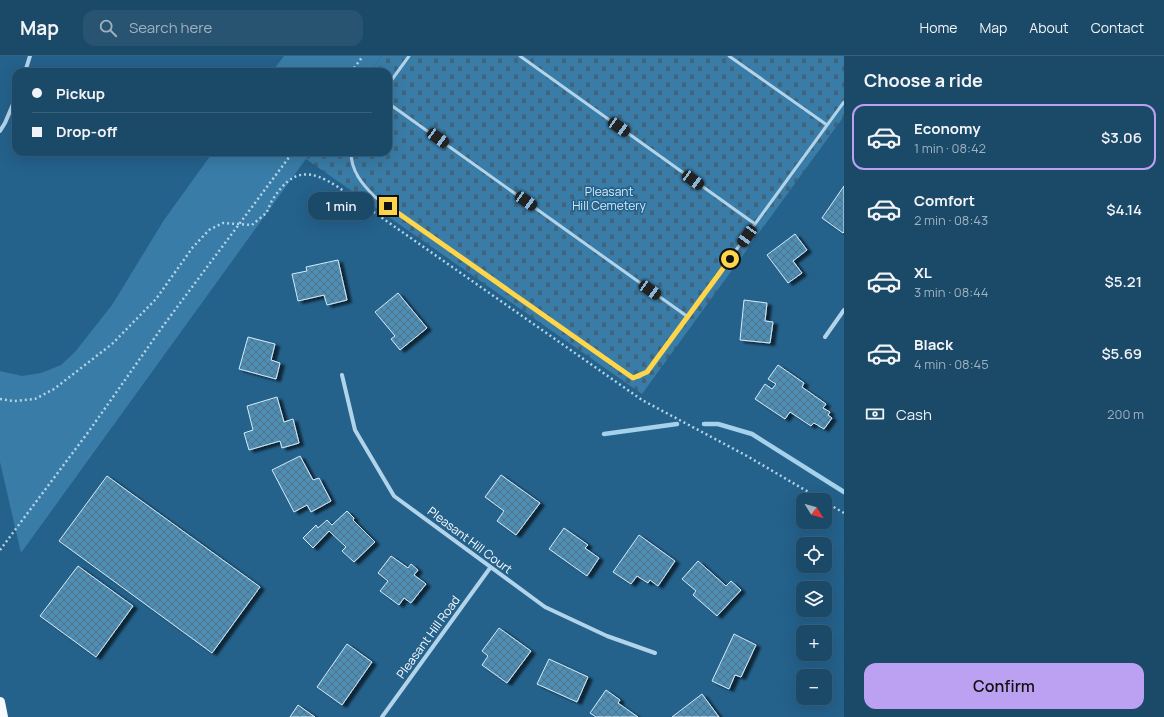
<!DOCTYPE html>
<meta charset="utf-8">
<style>
body{margin:0;font-family:Manrope,sans-serif;background:#285371;color:#f1f3f6;height:100vh;display:flex;flex-direction:column;font-size:15px;white-space:nowrap}
*{box-sizing:border-box;margin:0}
p{font-size:13px;color:#a0b2c0}
.icon{flex:none;width:22px;height:22px;fill:none;stroke:currentColor;stroke-width:2;stroke-linecap:round;stroke-linejoin:round}
.map{position:relative;flex:1;overflow:hidden}
.panel{display:flex;flex-direction:column;background:#1b4968;width:320px}
.panel>*{flex:none}
.banner{position:absolute;left:12px;top:12px;width:380px;height:88px;border-radius:12px;box-shadow:0 4px 16px #0002,0 0 0 1px #39617c;display:grid;align-content:center;height:88px;padding:0 20px;background:#1b4968}
.needle{width:26px;rotate:127deg}
.tools{position:absolute;left:796px;top:437px;display:grid;gap:8px}
.tools a{display:grid;place-items:center;width:36px;height:36px;border-radius:8px;background:#1b4968;box-shadow:0 4px 16px #0002,0 0 0 1px #39617c;font-size:20px}
.end{position:absolute;width:18px;height:18px;margin:-9px;border:5px solid #ffd54a;background:#111;box-shadow:0 0 0 2px #111}
.from{border-radius:50%}
.bubble{position:absolute;height:28px;border-radius:12px;background:#1b4968;box-shadow:0 4px 16px #0002,0 0 0 1px #39617c;font-size:13px;font-weight:600;line-height:28px;text-align:center}
.car{position:absolute;width:12px;height:24px;margin:-12px -6px;border-radius:5px;box-shadow:0 0 3px 1px #0007;background:linear-gradient(#222 24%,#8ab4d8 0 40%,#222 0 76%,#8ab4d8 0 86%,#222 0)}
.banner b{display:flex;align-items:center;gap:14px;height:38px;font-size:15px}
.banner b+b{border-top:1px solid #39617c}
.banner i{width:10px;height:10px;background:#f1f3f6}
ul{padding:0;list-style:none}
li{display:flex;align-items:center;gap:12px;height:66px;margin:0 8px 6px;padding:0 12px;border:2px solid transparent;border-radius:12px}
li div{flex:1}
li b{display:block;font-size:15px}
li em{font-style:normal;font-weight:600}
li.current{border-color:#bca0f2}
li>.icon{width:36px;height:36px;stroke-width:1.5}
h2{padding:0 20px;font-size:18px;line-height:48px}
.pay{display:flex;align-items:center;gap:10px;height:44px;padding:0 20px;font-size:15px}
.pay p{margin-inline-start:auto}
.action{display:flex;gap:8px;margin-top:auto;padding:8px 20px}
.action a{flex:1;height:46px;border-radius:12px;background:#bca0f2;color:#111;font-size:16px;font-weight:600;line-height:46px;text-align:center}
header{display:flex;align-items:center;gap:24px;box-sizing:border-box;height:56px;padding:0 20px;background:#1b4968;border-bottom:1px solid #39617c}
header strong{font-size:19px}
nav{display:flex;gap:22px;margin-inline-start:auto;font-size:14px}
.search{width:280px;height:36px;background:#285371;display:flex;align-items:center;gap:10px;box-sizing:border-box;padding:0 14px;border-radius:12px;color:#a0b2c0;font-size:15px}
main{display:flex;flex:1;min-height:0}
.map>svg:first-child{display:block}
.grass{fill:#387ca7}
.cemetery{fill:url(#cemetery-stones)}
.lines{fill:none;stroke-linecap:round;stroke-linejoin:round}
.stream{stroke:#a6d1eb;stroke-width:4.5}
.building{fill:url(#building-cross-hatch);stroke:#d6ebf8;filter:url(#shadow)}
.path{stroke:#b2d4ea;stroke-width:2.5;stroke-dasharray:2 3;stroke-linecap:butt}
.lane{stroke:#b2d4ea;stroke-width:3}
.street{stroke:#b2d4ea;stroke-width:4}
.primary{stroke:#f6fafe;stroke-width:10}
.route{stroke:#ffd54a;stroke-width:5}
.labels{text-anchor:middle;dominant-baseline:central;stroke-width:3;stroke-linejoin:round;paint-order:stroke}
.park-label{font-size:12px;fill:#d6ebf8;stroke:#24618b}
.street-label{font-size:12px;fill:#fff;stroke:#24618b}
</style>
<header>
<strong>Map</strong>
<div class="search"><svg class="icon" aria-label="search" viewBox="0 0 24 24"><circle cx="10" cy="10" r="6"/><path d="M15 15l6 6"/></svg>Search here</div>
<nav><a>Home</a><a>Map</a><a>About</a><a>Contact</a></nav>
</header>
<main>
<div class="map">
<svg width="844" height="661" viewBox="0 0 844 661">
<defs>
<pattern id="cemetery-stones" width="16" height="16" patternUnits="userSpaceOnUse"><rect width="16" height="16" fill="#387ca7"/><path d="M2 7V4a2 2 0 0 1 4 0v3zM10 15v-3a2 2 0 0 1 4 0v3z" fill="#42647a"/></pattern>
<pattern id="building-cross-hatch" width="8" height="8" patternUnits="userSpaceOnUse"><rect width="8" height="8" fill="#508db3"/><path d="M0 0l8 8M0 8l8-8" fill="none" stroke="#4e738a"/></pattern>
<filter id="shadow"><feDropShadow dx="4.5" dy="2.5" stdDeviation="1" flood-color="#0009"/></filter>
</defs>
<rect width="100%" height="100%" fill="#24618b"/>
<path class="grass" d="M284 0H382L370 16H272Z
M213 96H311L21 497 0 406V315L22 320 41 317 61 309 75 296 112 249 164 164Z"/>
<path class="cemetery" d="M382 0H844V60L642 338 306 103 311 96H388V16H370Z"/>
<g class="lines">
<path class="stream" d="M704 368H718L752 378 844 436
M604 378 677 368"/>
</g>
<path class="building" d="M844 130V176L843 177 822 162Z
M795 178 807 194 793 205 802 217 788 227 767 199Z
M338 204 347 244 327 249 324 239 298 245 292 218 307 215 306 211Z
M398 237 427 272 400 294 391 283 395 280 375 256Z
M744 244 767 247 765 265 773 266 770 287 740 284Z
M248 281 275 288 271 304 280 307 276 323 239 313Z
M778 309 804 327 802 331 826 348 823 352 830 356 828 359 832 362 824 373 814 367 811 370 790 356 785 363 755 343 765 328 772 333 776 328 768 323Z
M277 341 284 366 293 363 299 387 282 392 280 385 249 394 244 377 253 374 247 350Z
M300 400 313 424 319 422 331 445 311 456 307 449 294 456 272 414Z
M501 419 540 447 516 479 497 465 504 455 485 441Z
M107 420 260 531 212 597 59 485Z
M347 455 354 462 353 464 375 486 354 506 342 495 346 491 329 475 313 492 303 482 316 469 318 472 327 464 332 469Z
M564 472 588 489 585 492 599 502 587 520 549 493Z
M639 479 675 505 658 530 650 524 648 527 637 520 631 528 613 516Z
M391 500 408 512 411 508 418 514 414 519 426 528 411 547 404 542 399 549 380 535 388 525 378 517Z
M698 505 726 530 731 525 741 534 717 560 693 539 696 535 682 523Z
M78 510 133 550 96 601 40 560Z
M499 572 531 595 507 627 482 609 488 600 482 595Z
M734 578 756 589 741 621 735 619 729 633 712 625Z
M347 588 372 606 342 649 317 631Z
M549 603 588 621 577 646 537 628Z
M606 634 620 644 618 647 638 661H596L590 657Z
M702 638 719 661H672Z
M298 649 315 661H290Z"/>
<g class="lines">
<path class="path" d="M351 16 363 0
M0 343 14 345 35 343 54 333 112 288 156 243 193 191 209 174 223 167 252 169C256 165 262 161 266 157 269 153 270 147 273 143 293 112 310 113 338 131L642 344 747 400 822 444
M825 446 844 457
M0 494 89 375 163 270 293 96"/>
<path class="lane" d="M520 0 755 168
M729 0 827 69
M388 29 409 0
M388 47 688 261
M351 96C351 115 362 128 375 141L633 322 639 321 647 316 844 46"/>
<path class="street" d="M25 16 30 0
M0 75 5 67 16 41
M825 281 844 254
M342 319 355 374 394 440 545 551 607 580 655 597
M382 661 490 512"/>
<path class="primary" d="M0 646 3 661"/>
</g>
<g class="lines">
<path class="route" d="M388 150 633 322 647 316 730 203"/>
</g>
<g class="labels">
<g class="park-label">
<text x="609" y="135">Pleasant<tspan x="609" dy="14">Hill Cemetery</tspan></text>
</g>
<g class="street-label">
<text transform="translate(470 484) rotate(37)">Pleasant Hill Court</text>
<text transform="translate(428 581) rotate(-54)">Pleasant Hill Road</text>
</g>
</g>
</svg>
<div class="tools">
<a><svg class="needle" viewBox="-14 -14 28 28"><path d="M0-13l5 13h-10z" fill="#e53935"/><path d="M0 13l5-13h-10z" fill="#a0b2c0"/></svg></a>
<a><svg class="icon" aria-label="locate" viewBox="0 0 24 24"><circle cx="12" cy="12" r="6"/><path d="M12 2v4M12 18v4M2 12h4M18 12h4"/></svg></a>
<a><svg class="icon" aria-label="layers" viewBox="0 0 24 24"><path d="M12 4l9 5-9 5-9-5zM3 14l9 5 9-5"/></svg></a>
<a>+</a>
<a>−</a>
</div>
<i class="end from" style="left:730px;top:203px"></i>
<i class="end" style="left:388px;top:150px"></i>
<div class="bubble" style="left:308px;top:136px;width:66px">1 min</div>
<i class="car" style="left:619px;top:71px;rotate:125deg"></i>
<i class="car" style="left:438px;top:82px;rotate:126deg"></i>
<i class="car" style="left:693px;top:124px;rotate:126deg"></i>
<i class="car" style="left:526px;top:145px;rotate:125deg"></i>
<i class="car" style="left:747px;top:180px;rotate:216deg"></i>
<i class="car" style="left:650px;top:234px;rotate:125deg"></i>
<div class="banner">
<b><i class="from"></i>Pickup</b>
<b><i></i>Drop-off</b>
</div>
</div>
<section class="panel">
<h2>Choose a ride</h2>
<ul>
<li class="current"><svg class="icon" aria-label="car" viewBox="0 0 24 24"><path d="M5 17H2v-5l4-1 3-4h7l3 4 3 1v5h-3M9 17h6M6 11h13"/><circle cx="7" cy="17" r="2"/><circle cx="17" cy="17" r="2"/></svg><div><b>Economy</b><p>1 min · 08:42</p></div><em>$3.06</em></li>
<li><svg class="icon" aria-label="car" viewBox="0 0 24 24"><path d="M5 17H2v-5l4-1 3-4h7l3 4 3 1v5h-3M9 17h6M6 11h13"/><circle cx="7" cy="17" r="2"/><circle cx="17" cy="17" r="2"/></svg><div><b>Comfort</b><p>2 min · 08:43</p></div><em>$4.14</em></li>
<li><svg class="icon" aria-label="car" viewBox="0 0 24 24"><path d="M5 17H2v-5l4-1 3-4h7l3 4 3 1v5h-3M9 17h6M6 11h13"/><circle cx="7" cy="17" r="2"/><circle cx="17" cy="17" r="2"/></svg><div><b>XL</b><p>3 min · 08:44</p></div><em>$5.21</em></li>
<li><svg class="icon" aria-label="car" viewBox="0 0 24 24"><path d="M5 17H2v-5l4-1 3-4h7l3 4 3 1v5h-3M9 17h6M6 11h13"/><circle cx="7" cy="17" r="2"/><circle cx="17" cy="17" r="2"/></svg><div><b>Black</b><p>4 min · 08:45</p></div><em>$5.69</em></li>
</ul>
<div class="pay"><svg class="icon" aria-label="cash" viewBox="0 0 24 24"><path d="M3 7h18v10H3z"/><circle cx="12" cy="12" r="2"/></svg>Cash<p>200 m</p></div>
<div class="action"><a>Confirm</a></div>
</section>
</main>
